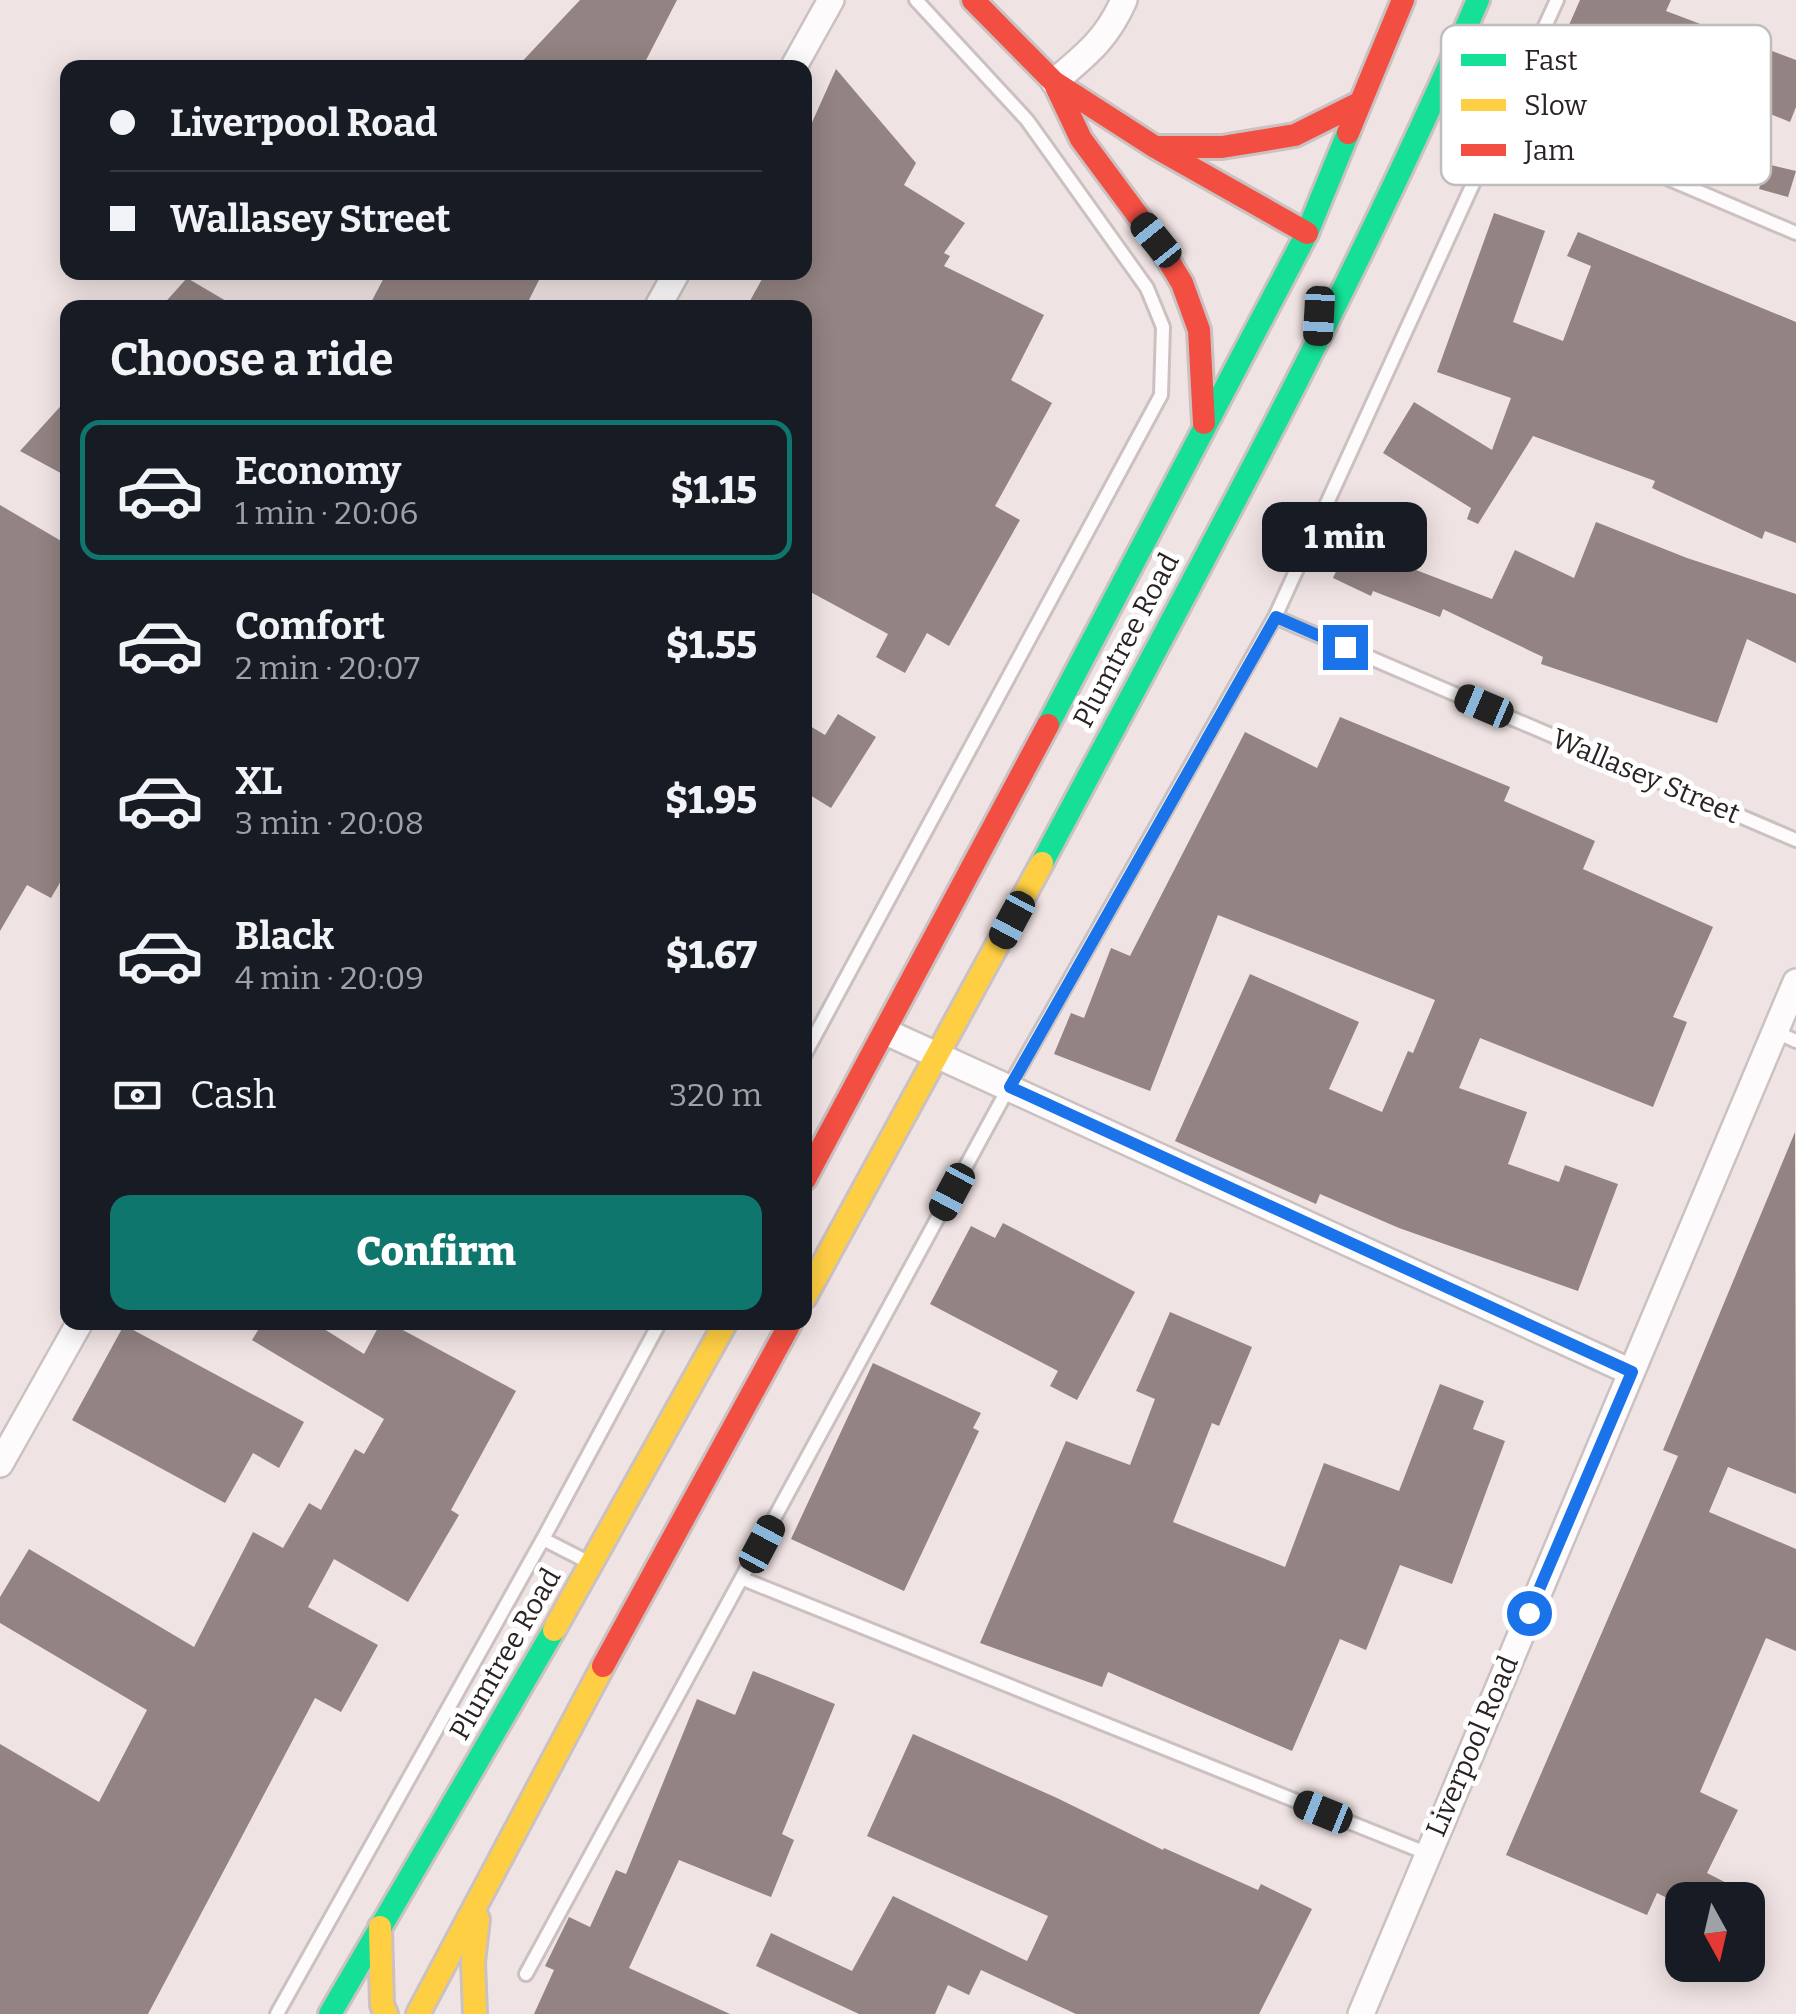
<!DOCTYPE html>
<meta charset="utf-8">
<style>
body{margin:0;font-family:Bitter,serif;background:#20242c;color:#f1f3f6;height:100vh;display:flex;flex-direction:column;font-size:38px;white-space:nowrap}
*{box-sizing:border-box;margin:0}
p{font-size:32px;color:#9ea1a6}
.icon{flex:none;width:55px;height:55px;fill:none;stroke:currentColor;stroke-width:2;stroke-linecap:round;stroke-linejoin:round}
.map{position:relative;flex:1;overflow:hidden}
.details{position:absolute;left:60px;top:300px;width:752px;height:1030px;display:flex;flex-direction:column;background:#171b24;border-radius:20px;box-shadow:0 5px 25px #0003}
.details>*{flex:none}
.hud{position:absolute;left:60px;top:60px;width:752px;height:220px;border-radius:20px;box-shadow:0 5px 25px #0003;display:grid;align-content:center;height:220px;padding:0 50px;background:#171b24}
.needle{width:65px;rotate:172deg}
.fabs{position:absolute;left:1665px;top:1882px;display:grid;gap:20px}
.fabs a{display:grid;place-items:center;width:100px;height:100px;border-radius:20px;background:#171b24;box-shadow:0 5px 25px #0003;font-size:50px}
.end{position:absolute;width:45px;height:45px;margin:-22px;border:12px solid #1a73e8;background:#fff;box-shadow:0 0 0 5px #fff}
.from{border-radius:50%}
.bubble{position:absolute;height:70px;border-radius:20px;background:#171b24;box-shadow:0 5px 25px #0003;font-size:32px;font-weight:800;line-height:70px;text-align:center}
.car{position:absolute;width:30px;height:60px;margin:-30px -15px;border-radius:12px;box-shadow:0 0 8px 2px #0007;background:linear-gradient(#222 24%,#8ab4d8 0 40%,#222 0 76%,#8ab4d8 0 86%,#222 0)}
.hud b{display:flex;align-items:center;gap:35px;height:95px;font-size:38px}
.hud b+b{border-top:2px solid #363941}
.hud i{width:25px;height:25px;background:#f1f3f6}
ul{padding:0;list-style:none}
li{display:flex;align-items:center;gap:30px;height:140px;margin:0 20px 15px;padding:0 30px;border:5px solid transparent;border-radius:20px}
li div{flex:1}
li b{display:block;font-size:38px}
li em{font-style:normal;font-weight:800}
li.on{border-color:#0f766e}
li>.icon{width:90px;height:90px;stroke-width:1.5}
h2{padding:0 50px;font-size:45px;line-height:120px}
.pay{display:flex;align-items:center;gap:25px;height:110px;padding:0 50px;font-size:38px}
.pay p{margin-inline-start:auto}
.cta{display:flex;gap:20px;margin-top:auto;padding:20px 50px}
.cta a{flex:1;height:115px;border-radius:20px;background:#0f766e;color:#fff;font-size:40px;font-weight:800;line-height:115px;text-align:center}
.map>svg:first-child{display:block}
.building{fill:#938383}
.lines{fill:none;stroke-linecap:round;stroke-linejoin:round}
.lane-casing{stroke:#cbc1c1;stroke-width:18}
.street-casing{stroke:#cbc1c1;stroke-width:30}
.fast-casing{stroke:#cbc1c1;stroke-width:28}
.slow-casing{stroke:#cbc1c1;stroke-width:28}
.jam-casing{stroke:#cbc1c1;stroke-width:28}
.lane{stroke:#fdfbfb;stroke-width:12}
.street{stroke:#fdfbfb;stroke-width:25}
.fast{stroke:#16e098;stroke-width:22}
.slow{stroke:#ffcf43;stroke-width:22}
.jam{stroke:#f24e42;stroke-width:22}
.route{stroke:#1a73e8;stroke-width:12}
.labels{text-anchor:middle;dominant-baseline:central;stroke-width:10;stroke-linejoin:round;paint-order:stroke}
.street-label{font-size:28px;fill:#2b2222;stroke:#fff}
.key{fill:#fff;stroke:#bfbdbd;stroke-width:2.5}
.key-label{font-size:28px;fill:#2b2222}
</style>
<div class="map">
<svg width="1796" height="2014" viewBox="0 0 1796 2014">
<rect width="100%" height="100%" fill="#f0e3e3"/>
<path class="building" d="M580 0H677L642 68H516Z
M1580 0H1671L1666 11 1796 60V107L1790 122 1731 98 1708 157 1645 133 1653 113 1550 68Z
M836 69 916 163 904 185 965 223 944 253 950 256 944 266 1044 315 1011 380 1052 403 995 506 1020 520 949 646 927 633 905 673 876 657 888 634 805 589V308H746L766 272H805V138Z
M1767 164 1796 171 1788 197 1759 189Z
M1494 213 1545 231 1513 322 1563 341 1591 266 1567 256 1578 232 1796 322V543L1765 531 1762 539 1652 488 1655 481 1533 436 1478 524 1467 519 1471 508 1383 453 1414 402 1492 450 1511 398 1437 372Z
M387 272H543L525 308H368Z
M187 278 238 308H160Z
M68 398V477L20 451Z
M0 505 68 545V869L51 898 27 885 0 931Z
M1596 522 1687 558 1796 594V663L1747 639 1717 723 1541 664 1543 657 1443 609 1440 617 1373 591 1371 596 1333 578 1355 530 1393 548 1387 559 1492 599 1515 550 1574 578Z
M838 714 876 737 831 808 805 792V723L825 735Z
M1340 717 1510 787 1504 801 1595 841 1583 869 1713 927 1673 1017 1687 1022 1653 1107 1480 1038 1459 1088 1527 1112 1508 1164 1559 1182 1565 1165 1618 1184 1578 1291 1399 1228 1320 1194 1316 1204 1175 1141 1250 974 1359 1022 1329 1089 1382 1112 1408 1051 1413 1053 1435 1000 1218 915 1150 1091 1054 1054 1071 1013 1084 1018 1111 948 1130 956 1245 732 1317 768Z
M1795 1132 1796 1494 1728 1467 1709 1512 1796 1549V1651L1766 1638 1700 1792 1738 1810 1707 1873 1760 1900H1671L1657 1893 1647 1915 1506 1855 1678 1456 1663 1450Z
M1003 1223 1135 1292 1077 1400 1050 1386 1058 1371 930 1304 971 1226 995 1238Z
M1170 1312 1252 1347 1219 1426 1212 1423 1173 1522 1285 1567 1324 1463 1399 1491 1440 1384 1484 1401 1473 1429 1505 1441 1452 1584 1400 1565 1366 1650 1340 1639 1292 1751 1108 1672 1102 1687 980 1643 1066 1441 1130 1465 1155 1399 1136 1391Z
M263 1322H313L364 1354 381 1322H388L516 1391 451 1510 459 1515 408 1602 334 1559 308 1607 378 1645 341 1712 315 1698 148 2014H0V1744L99 1802 147 1710 0 1623V1597L29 1549 194 1647 253 1532 283 1548 309 1503 321 1510 355 1449 364 1454 384 1419 252 1340Z
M124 1325 304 1422 279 1468 253 1453 225 1503 72 1420Z
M873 1363 981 1413 973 1428 979 1431 904 1591 791 1539Z
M753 1671 835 1704 782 1834 794 1840 771 1897 679 1860 629 1968 730 2014H534L554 1970 545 1966 569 1917 590 1927 616 1870 626 1874 697 1699 735 1715Z
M913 1734 1057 1798 1163 1850 1164 1848 1258 1890 1261 1884 1312 1909 1259 2014H1076L981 1970 969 1995 948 1985 935 2014H859L756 1966 771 1933 852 1971 893 1896 1027 1961 1048 1916 867 1836Z"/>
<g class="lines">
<defs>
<path id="lane" d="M1507 110 1796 233
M1275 617 1796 840
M1776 1032 1796 1041
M805 1054 1161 395 1163 327 1147 288 1027 120 916 0
M586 1561 543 1539 660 1322
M743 1579 1426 1853
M526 1974 1009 1087 1275 617 1557 0
M277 2014 543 1539"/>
<path id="street" d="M793 68 831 0
M1054 82C1086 55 1107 39 1124 0
M657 308 677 272
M886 1032 1631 1372
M0 1464 80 1322
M1361 2014 1796 982"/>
<path id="fast" d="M1048 725 1307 233 1348 133
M1042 863C1194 578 1350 296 1478 0
M330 2014 554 1630"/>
<path id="slow" d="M805 1297 1042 863
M554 1630 726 1322
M380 1927 382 2005 386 2014
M418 2014 603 1666
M475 2014 473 1962 478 1919"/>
<path id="jam" d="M973 0 1054 82 1155 147 1307 233
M1054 82 1081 139 1156 240 1182 283 1199 330 1204 423
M1348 133 1403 0
M1155 147H1222L1295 135 1359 103
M805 1179 1048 725
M603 1666 791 1322"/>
</defs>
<use href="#lane" class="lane-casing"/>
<use href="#street" class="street-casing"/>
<use href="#fast" class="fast-casing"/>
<use href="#slow" class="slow-casing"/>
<use href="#jam" class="jam-casing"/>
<use href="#lane" class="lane"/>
<use href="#street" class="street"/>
<use href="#fast" class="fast"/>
<use href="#slow" class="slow"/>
<use href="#jam" class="jam"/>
</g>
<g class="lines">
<path class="route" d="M1345 647 1276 617 1010 1087 1632 1372 1529 1613"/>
</g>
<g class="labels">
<g class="street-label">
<text transform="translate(1126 640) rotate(-62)">Plumtree Road</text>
<text transform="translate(1646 776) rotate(23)">Wallasey Street</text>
<text transform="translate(505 1654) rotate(-60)">Plumtree Road</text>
<text transform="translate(1472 1746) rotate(-67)">Liverpool Road</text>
</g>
</g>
<rect x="1441" y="25" width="330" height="160" rx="15" class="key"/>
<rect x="1461" y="54" width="45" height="12" fill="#16e098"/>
<rect x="1461" y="99" width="45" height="12" fill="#ffcf43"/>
<rect x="1461" y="144" width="45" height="12" fill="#f24e42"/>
<g class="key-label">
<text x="1524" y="70">Fast</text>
<text x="1524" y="115">Slow</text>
<text x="1524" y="160">Jam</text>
</g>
</svg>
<div class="fabs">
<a><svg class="needle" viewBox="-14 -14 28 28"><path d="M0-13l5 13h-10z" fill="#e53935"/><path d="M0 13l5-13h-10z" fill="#9ea1a6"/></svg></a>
</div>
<i class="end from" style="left:1529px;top:1613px"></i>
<i class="end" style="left:1345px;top:647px"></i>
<div class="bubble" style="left:1262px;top:502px;width:165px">1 min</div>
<i class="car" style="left:1156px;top:240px;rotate:321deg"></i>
<i class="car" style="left:1319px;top:316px;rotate:183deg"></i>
<i class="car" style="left:1484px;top:706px;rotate:293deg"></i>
<i class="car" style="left:1012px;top:920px;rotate:208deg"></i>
<i class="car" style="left:952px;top:1192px;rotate:208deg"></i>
<i class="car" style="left:762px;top:1544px;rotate:28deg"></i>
<i class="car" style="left:1323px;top:1812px;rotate:292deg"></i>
<div class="hud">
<b><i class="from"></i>Liverpool Road</b>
<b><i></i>Wallasey Street</b>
</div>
<section class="details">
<h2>Choose a ride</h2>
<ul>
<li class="on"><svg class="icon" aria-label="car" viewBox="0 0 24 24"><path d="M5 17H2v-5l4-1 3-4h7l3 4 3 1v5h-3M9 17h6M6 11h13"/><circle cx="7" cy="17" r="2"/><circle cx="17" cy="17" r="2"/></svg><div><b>Economy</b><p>1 min · 20:06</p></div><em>$1.15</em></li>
<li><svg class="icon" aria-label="car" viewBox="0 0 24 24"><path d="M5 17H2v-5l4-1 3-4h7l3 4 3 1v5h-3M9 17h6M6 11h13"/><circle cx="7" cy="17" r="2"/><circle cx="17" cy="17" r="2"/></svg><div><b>Comfort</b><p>2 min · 20:07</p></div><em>$1.55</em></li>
<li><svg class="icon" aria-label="car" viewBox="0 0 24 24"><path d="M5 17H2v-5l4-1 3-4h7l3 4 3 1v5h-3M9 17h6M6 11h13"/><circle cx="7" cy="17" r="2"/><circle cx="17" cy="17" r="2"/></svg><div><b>XL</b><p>3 min · 20:08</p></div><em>$1.95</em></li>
<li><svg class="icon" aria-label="car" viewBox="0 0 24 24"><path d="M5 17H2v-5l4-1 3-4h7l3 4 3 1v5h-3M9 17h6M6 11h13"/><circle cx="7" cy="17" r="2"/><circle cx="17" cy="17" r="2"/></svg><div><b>Black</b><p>4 min · 20:09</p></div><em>$1.67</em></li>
</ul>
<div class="pay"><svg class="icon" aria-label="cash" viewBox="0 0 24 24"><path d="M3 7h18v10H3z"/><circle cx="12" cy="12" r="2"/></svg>Cash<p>320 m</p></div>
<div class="cta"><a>Confirm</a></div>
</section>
</div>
